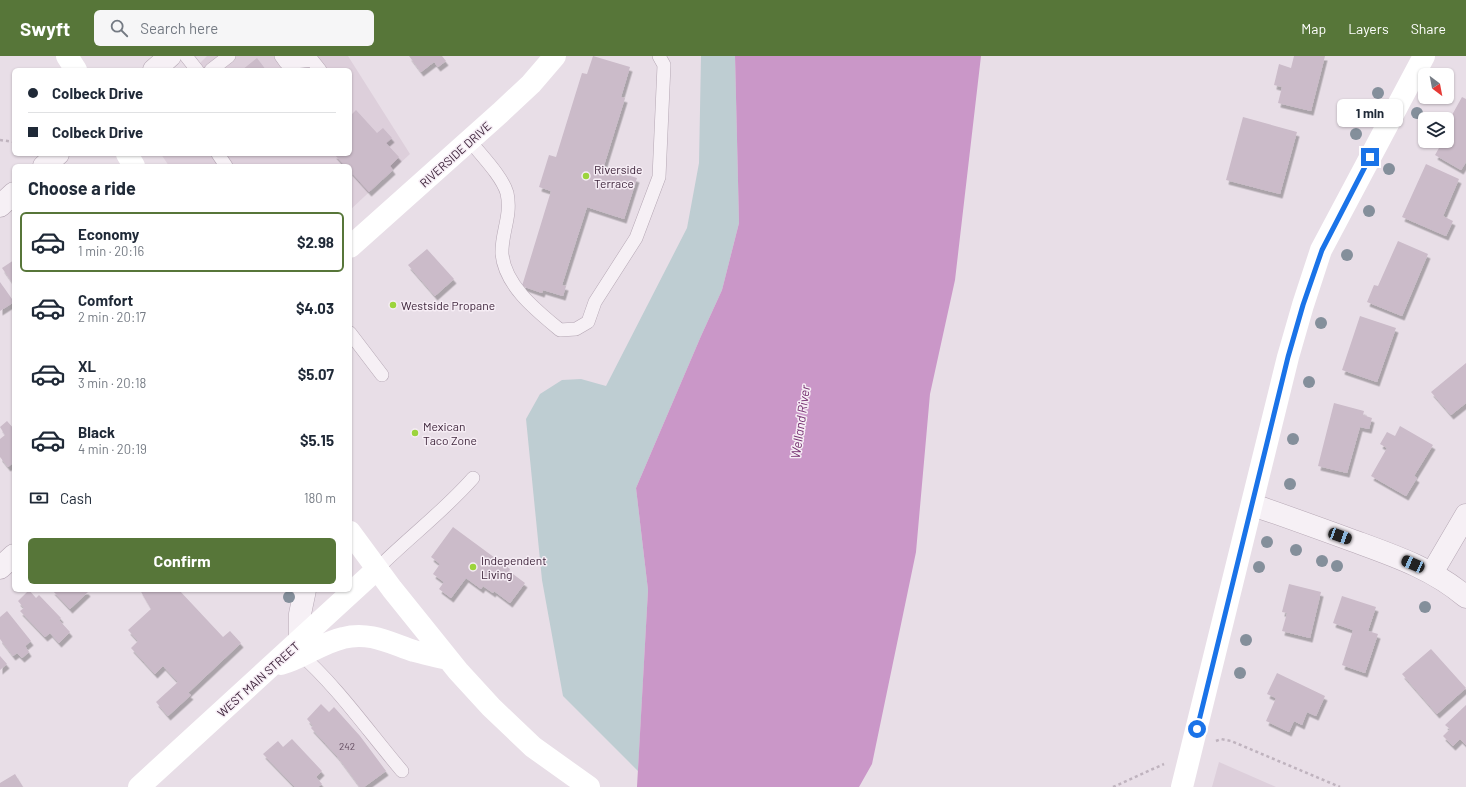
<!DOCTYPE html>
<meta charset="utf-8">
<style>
body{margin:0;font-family:Barlow,sans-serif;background:#f6f6f7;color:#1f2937;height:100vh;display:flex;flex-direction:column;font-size:15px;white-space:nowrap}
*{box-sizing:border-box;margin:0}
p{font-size:13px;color:#747a83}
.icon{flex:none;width:22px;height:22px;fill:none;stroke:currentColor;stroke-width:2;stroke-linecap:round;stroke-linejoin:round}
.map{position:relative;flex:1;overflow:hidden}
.side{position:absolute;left:12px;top:108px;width:340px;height:428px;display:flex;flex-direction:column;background:#fff;border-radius:6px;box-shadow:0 1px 3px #0004}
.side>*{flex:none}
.guide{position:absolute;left:12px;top:12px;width:340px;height:88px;border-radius:6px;box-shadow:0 1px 3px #0004;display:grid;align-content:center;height:88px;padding:0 16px;background:#fff}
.needle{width:26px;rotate:148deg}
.fabs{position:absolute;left:1418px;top:12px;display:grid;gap:8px}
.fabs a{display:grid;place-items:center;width:36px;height:36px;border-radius:6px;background:#fff;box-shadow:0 1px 3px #0004;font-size:20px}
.end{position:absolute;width:18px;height:18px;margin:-9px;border:5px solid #1a73e8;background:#fff;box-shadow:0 0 0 2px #fff}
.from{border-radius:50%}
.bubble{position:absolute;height:28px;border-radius:6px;background:#fff;box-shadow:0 1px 3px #0004;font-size:13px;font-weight:700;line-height:28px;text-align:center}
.car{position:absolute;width:12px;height:24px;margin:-12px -6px;border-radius:5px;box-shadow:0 0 3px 1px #0007;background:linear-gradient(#222 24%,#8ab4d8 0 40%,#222 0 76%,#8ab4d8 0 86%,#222 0)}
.guide b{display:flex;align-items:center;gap:14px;height:38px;font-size:15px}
.guide b+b{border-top:1px solid #e0e1e3}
.guide i{width:10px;height:10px;background:#1f2937}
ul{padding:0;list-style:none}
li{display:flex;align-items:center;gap:12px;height:60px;margin:0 8px 6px;padding:0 8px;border:2px solid transparent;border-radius:6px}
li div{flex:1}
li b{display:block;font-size:15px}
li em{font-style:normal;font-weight:700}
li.active{border-color:#577639}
li>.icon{width:36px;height:36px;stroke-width:1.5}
h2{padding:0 16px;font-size:18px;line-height:48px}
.pay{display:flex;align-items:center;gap:10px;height:44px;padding:0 16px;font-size:15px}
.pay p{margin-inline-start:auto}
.button{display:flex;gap:8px;margin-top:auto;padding:8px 16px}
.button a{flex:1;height:46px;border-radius:6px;background:#577639;color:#fff;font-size:16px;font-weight:700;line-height:46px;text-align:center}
header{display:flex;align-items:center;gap:24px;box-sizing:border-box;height:56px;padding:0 20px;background:#577639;color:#fff}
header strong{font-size:19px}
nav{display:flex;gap:22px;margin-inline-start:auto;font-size:14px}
.search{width:280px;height:36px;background:#f6f6f7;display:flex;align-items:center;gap:10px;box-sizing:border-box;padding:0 14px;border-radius:6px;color:#747a83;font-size:15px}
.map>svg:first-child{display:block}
.built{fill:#ddcfdb}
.green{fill:#becdd2}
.water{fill:#ca97c8}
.building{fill:#cbbbc9;filter:url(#shadow)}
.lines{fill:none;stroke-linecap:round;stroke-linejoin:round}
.lane-casing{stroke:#b5a7b4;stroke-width:14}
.street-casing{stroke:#b5a7b4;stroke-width:23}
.path{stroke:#bfb3be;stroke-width:2.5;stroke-dasharray:3 3;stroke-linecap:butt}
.lane{stroke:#f6f0f5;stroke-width:13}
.street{stroke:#f6f0f5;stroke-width:22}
.secondary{stroke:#fff;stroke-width:22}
.tree{fill:#848f9b}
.route{stroke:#1a73e8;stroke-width:5}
.poi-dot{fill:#9cd43c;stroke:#f6edf5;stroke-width:1.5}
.labels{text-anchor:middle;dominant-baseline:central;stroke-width:3;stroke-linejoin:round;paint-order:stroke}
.number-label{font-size:10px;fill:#624b5f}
.street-label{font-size:12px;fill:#3f263c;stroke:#f6edf5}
.poi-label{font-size:12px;fill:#3f263c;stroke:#f6edf5;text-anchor:start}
.water-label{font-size:13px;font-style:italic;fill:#752f70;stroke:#f6edf5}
</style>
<header>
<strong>Swyft</strong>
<div class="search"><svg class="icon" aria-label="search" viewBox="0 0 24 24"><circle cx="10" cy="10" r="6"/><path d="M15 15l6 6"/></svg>Search here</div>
<nav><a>Map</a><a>Layers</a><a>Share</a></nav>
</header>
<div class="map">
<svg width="1466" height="731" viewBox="0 0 1466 731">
<defs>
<filter id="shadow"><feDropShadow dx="2.5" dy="4.5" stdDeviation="0" flood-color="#0004"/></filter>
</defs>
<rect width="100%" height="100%" fill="#e8dee7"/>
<path class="built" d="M207 0H348L410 98 350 154V110H169L161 98H350V14H193Z
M1219 706 1276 731H1212Z"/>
<path class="green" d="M701 0H735L739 167 722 234 701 280 636 432 648 534 638 715 563 640 542 524 526 363 540 338 562 324 581 323 606 330 687 172 699 107Z"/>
<path class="water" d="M735 0H981L955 224 930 338 916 496 872 708 859 731H637L648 534 636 432 701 280 722 234 739 167Z"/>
<path class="building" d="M409 0H442L446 5 438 11 434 6 421 16Z
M593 0 630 11 621 41 625 42 602 116 607 117 608 113 637 122 624 163 587 151 562 229 566 230 563 240 543 234 542 237 522 230 551 135 539 131 549 99 556 101 582 17 587 18Z
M1294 0H1325L1311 55 1278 47 1282 31 1274 29 1279 8 1291 12Z
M257 2 266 14H242Z
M1462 41 1466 43V106L1461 114 1435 99 1443 85H1447V77L1451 70 1447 68Z
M356 54 377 77 383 72 392 82 386 87 399 101 390 110 393 114 369 136 350 115V110H345L334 98H350V60Z
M1243 61 1297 76 1280 138 1226 124Z
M1426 108 1459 123 1443 160 1453 165 1446 180 1402 161Z
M1398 185 1428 198 1402 260 1367 246 1374 229 1378 230Z
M427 193 454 223 435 240 408 209Z
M14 204V229L2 212Z
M0 226 14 246 0 255Z
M1360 260 1396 272 1377 326 1342 314Z
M1466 307V347L1451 359 1431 336Z
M1334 347 1364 355 1363 359 1372 362 1369 373 1360 371 1347 417 1318 410Z
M7 365 14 373V406L8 411 0 401V383L5 379 0 371Z
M1400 370 1433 389 1414 420 1417 422 1406 440 1371 420 1387 392 1380 388 1387 376 1395 380Z
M453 471 510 513 509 515 525 527 510 547 494 535 493 537 483 530 481 533 466 522 451 542 439 533 444 526 433 518 440 508 431 501Z
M1289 528 1321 536 1310 582 1282 575 1287 557 1282 556Z
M29 534 36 542 39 539 61 562 59 564 70 576 59 587 50 577 45 581 20 555 24 552 18 545Z
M52 534H86L88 536 70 553Z
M140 534H179L223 581 230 575 241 587 188 637 191 639 168 660 156 646 178 626 163 610 155 618 131 592 138 585 128 574 151 553Z
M1342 540 1376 551 1368 575 1378 578 1365 617 1342 609 1353 574 1333 567Z
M7 555 31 585 25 590 29 596 22 602 17 597 13 600 0 583V561Z
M1431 593 1466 632 1437 658 1402 618Z
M0 600 7 608 0 614Z
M1277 617 1325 640 1316 660 1307 656 1302 669 1294 665 1289 676 1266 665 1276 642 1267 638Z
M321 648 329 656 334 651 360 680 386 715 364 731H360L337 700 311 672 313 670 307 663Z
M1466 649V689L1460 683 1453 690 1443 680 1450 673 1445 669Z
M292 683 322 715 316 721 322 728 318 731H295L263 698 278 685 283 691Z
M15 718 23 731H0V727Z"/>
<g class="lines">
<defs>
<path id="lane" d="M186 0 197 14
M281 0 286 7 312 4 320 14
M211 14 229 0
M470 85C481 99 502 120 507 137 512 160 501 177 502 198 505 230 537 255 560 274L576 273 588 266 595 246 636 182 659 121 664 9 659 0
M218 98 226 110
M350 277 382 319
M377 513C408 482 444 455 473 422
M298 596C337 630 368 675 402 715"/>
<path id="street" d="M154 14 170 0
M44 110 58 98
M0 150 14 137
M1253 449C1285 460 1318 472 1351 484 1392 499 1432 512 1466 541
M0 512 14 499
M1432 517 1466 459
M300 585V558L305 534"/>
</defs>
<use href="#lane" class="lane-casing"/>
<use href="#street" class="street-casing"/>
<path class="path" d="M0 84 14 86
M1216 685 1221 683 1231 685 1340 731
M1113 731 1164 708"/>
<use href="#lane" class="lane"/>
<use href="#street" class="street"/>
<path class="secondary" d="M67 0 76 14
M127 98 134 110
M350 191 500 57 531 28 555 0
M350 476 392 533 458 615 491 651 533 691 589 731
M281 608C303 602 321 587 343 582 369 575 390 587 414 595 425 598 436 600 447 603
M139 731 377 513
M1182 731 1288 301 1303 249 1321 194 1424 0"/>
</g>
<g class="tree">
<circle cx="1378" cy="37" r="6"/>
<circle cx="1417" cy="57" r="6"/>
<circle cx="1356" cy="78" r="6"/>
<circle cx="1389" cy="113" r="6"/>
<circle cx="1369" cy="155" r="6"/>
<circle cx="1347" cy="199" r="6"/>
<circle cx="1321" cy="267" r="6"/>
<circle cx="1309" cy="326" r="6"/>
<circle cx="1293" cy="383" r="6"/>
<circle cx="1290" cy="428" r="6"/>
<circle cx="1267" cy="486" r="6"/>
<circle cx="1296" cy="494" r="6"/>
<circle cx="1322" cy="505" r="6"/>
<circle cx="1337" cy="510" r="6"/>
<circle cx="1259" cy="511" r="6"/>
<circle cx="289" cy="541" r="6"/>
<circle cx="1425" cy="551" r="6"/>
<circle cx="1246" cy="584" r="6"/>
<circle cx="1240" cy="617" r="6"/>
</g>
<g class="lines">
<path class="route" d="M1197 673 1288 301 1303 249 1322 194 1370 101"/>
</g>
<g class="poi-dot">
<circle cx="586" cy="120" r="4"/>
<circle cx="393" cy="249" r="4"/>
<circle cx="415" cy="377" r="4"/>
<circle cx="473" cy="511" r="4"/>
</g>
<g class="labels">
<g class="number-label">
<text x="347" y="690">242</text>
</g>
<g class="street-label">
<text transform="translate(455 98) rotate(-42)">RIVERSIDE DRIVE</text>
<text transform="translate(258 623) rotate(-42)">WEST MAIN STREET</text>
</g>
<g class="poi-label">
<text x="594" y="113">Riverside<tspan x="594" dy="14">Terrace</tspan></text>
<text x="401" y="249">Westside Propane</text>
<text x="423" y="370">Mexican<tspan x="423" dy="14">Taco Zone</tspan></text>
<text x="481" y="504">Independent<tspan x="481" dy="14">Living</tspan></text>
</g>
<g class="water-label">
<text transform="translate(800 366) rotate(-82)">Welland River</text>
</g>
</g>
</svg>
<div class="fabs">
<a><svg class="needle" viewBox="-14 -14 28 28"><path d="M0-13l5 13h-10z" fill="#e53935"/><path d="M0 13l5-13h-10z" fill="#747a83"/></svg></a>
<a><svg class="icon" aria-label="layers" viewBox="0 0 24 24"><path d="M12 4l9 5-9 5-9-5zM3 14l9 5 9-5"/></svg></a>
</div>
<i class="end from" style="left:1197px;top:673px"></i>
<i class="end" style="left:1370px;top:101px"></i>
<div class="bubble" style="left:1337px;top:43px;width:66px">1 min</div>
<i class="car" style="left:1340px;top:480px;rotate:110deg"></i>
<i class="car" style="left:1413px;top:508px;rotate:294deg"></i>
<div class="guide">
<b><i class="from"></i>Colbeck Drive</b>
<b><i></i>Colbeck Drive</b>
</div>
<section class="side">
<h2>Choose a ride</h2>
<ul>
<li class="active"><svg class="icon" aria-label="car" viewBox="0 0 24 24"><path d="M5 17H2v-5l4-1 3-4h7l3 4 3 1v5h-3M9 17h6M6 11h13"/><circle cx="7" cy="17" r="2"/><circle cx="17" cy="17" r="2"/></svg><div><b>Economy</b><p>1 min · 20:16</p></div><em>$2.98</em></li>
<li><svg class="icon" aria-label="car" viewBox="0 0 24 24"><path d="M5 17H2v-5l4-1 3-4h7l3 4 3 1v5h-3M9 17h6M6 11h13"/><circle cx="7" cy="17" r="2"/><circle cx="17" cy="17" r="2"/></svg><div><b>Comfort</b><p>2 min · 20:17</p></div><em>$4.03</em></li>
<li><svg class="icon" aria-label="car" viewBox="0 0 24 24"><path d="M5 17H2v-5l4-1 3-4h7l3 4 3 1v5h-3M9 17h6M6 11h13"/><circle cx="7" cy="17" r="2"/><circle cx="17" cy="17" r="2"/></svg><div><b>XL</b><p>3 min · 20:18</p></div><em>$5.07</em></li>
<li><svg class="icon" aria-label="car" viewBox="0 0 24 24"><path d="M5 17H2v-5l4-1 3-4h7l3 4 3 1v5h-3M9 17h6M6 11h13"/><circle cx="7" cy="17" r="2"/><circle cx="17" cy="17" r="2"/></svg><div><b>Black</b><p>4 min · 20:19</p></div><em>$5.15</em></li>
</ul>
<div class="pay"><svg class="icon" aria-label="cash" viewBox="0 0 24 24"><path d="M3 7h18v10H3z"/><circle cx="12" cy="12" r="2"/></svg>Cash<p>180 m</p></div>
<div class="button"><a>Confirm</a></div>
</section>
</div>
